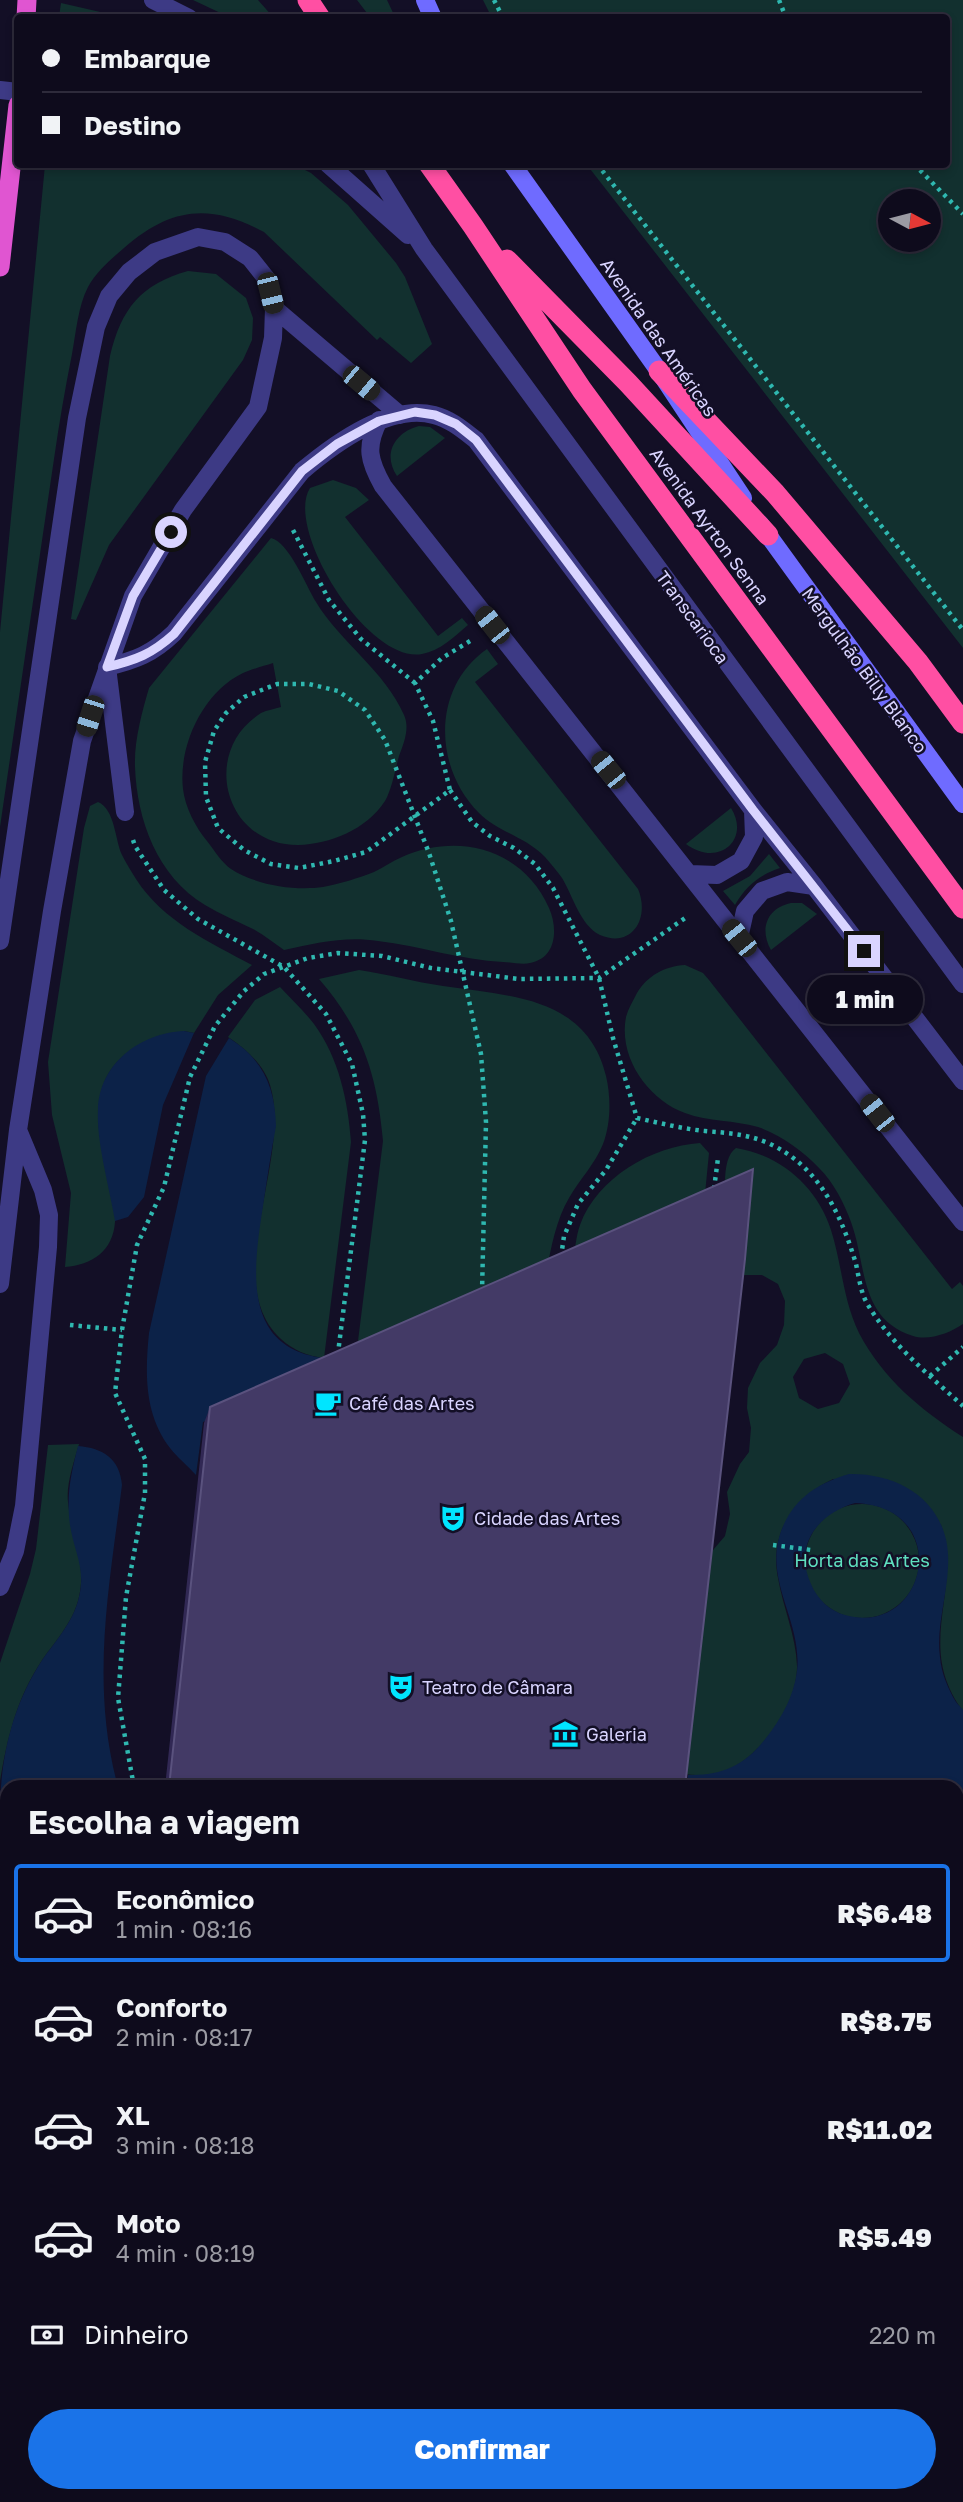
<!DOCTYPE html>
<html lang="pt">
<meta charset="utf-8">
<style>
body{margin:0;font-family:"Golos Text",sans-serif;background:#1c1929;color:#f1f3f6;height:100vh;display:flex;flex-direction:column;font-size:26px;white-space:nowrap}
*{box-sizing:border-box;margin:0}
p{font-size:23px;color:#9b9ba3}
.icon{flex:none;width:38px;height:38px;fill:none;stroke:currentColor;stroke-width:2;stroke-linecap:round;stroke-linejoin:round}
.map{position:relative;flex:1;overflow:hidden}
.sheet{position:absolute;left:0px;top:1780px;width:964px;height:723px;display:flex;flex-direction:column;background:#0e0b1c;border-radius:21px 21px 0 0;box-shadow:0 4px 10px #0003,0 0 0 2px #2e2b3b}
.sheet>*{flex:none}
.banner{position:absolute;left:14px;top:14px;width:936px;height:154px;border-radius:7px;box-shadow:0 4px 10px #0003,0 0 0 2px #2e2b3b;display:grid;align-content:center;height:154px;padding:0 28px;background:#0e0b1c}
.needle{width:46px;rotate:97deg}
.controls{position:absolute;left:878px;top:189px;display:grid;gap:14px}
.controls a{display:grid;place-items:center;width:63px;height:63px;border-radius:50%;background:#0e0b1c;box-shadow:0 4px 10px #0003,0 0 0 2px #2e2b3b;font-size:35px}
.end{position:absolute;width:32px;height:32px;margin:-16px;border:9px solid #d9d4ff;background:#111;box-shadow:0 0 0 4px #111}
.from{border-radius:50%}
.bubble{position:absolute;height:49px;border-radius:24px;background:#0e0b1c;box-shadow:0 4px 10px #0003,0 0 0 2px #2e2b3b;font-size:23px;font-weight:800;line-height:49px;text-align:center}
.car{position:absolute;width:21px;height:42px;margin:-21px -10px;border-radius:9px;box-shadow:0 0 5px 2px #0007;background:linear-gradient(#222 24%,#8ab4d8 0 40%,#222 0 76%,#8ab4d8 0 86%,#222 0)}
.banner b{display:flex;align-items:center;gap:24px;height:66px;font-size:26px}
.banner b+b{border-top:2px solid #2e2b3b}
.banner i{width:18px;height:18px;background:#f1f3f6}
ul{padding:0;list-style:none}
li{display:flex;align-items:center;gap:21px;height:98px;margin:0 14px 10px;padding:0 14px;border:4px solid transparent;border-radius:7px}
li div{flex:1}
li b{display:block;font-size:26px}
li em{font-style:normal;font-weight:800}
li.selected{border-color:#1a73e8}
li>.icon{width:63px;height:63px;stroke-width:1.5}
h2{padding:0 28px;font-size:32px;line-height:84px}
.pay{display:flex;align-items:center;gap:18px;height:77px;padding:0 28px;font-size:26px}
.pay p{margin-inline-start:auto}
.primary-button{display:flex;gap:14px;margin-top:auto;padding:14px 28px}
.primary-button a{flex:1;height:80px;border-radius:42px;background:#1a73e8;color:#fff;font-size:28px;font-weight:800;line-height:80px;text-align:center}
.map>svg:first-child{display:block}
.green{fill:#12302f;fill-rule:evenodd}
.water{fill:#0c2248;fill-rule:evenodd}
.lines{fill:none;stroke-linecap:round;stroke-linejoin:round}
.path{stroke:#2fb8b0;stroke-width:4.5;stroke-dasharray:3.5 5;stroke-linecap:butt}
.service{stroke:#3d3a85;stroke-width:18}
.secondary{stroke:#6f6bff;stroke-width:18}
.trunk{stroke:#e055d1;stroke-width:19}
.motorway{stroke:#ff4fa3;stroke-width:21}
.wall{fill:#312854}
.shaded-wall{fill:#1d163a}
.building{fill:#433a66;stroke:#5a527e;stroke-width:2}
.route{stroke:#d9d4ff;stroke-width:9}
.labels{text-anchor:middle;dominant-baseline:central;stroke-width:5;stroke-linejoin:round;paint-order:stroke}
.street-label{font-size:18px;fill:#d9d4ff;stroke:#130f26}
.poi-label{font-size:18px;fill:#d9d4ff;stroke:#130f26;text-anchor:start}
.park-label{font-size:18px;fill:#5fe0c0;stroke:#130f26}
</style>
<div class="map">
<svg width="963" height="2502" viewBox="0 0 963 2502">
<rect width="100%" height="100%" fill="#130f26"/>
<path class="green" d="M193 0H258L273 17H229Z
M357 0H387L395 17H370Z
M483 0H963V648L587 165 947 164V18H492ZM891 201H929V240H891Z
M61 3 122 17H59Z
M45 165H295L311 173 348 205 396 263 405 277 432 344 411 363 380 337 377 340 264 232C210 203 171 207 124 248 111 259 96 272 88 287 78 306 76 333 72 354 65 389 59 424 54 459 36 581 18 704 0 827V632Z
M188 271 216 274 246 298 253 318 252 340 243 360 109 545 76 620 71 619 110 356C121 309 141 284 188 271Z
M419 426 430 427 445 438 397 476C382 454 395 432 419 426Z
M333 480 356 488 369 500 345 517 438 636 462 618 468 625C455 636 440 651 422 654 368 664 284 529 310 488Z
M271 538C289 542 306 586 316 602 340 642 385 671 404 715 410 728 404 743 399 756 395 770 392 789 385 801 366 830 330 844 298 845 224 845 200 751 261 713 267 710 275 709 281 707L273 663C264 666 252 669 243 673 203 692 178 746 183 789 185 807 196 828 207 841 214 850 222 863 231 869 256 885 294 891 323 887 339 884 359 878 374 872 383 868 392 861 402 857 459 832 523 849 549 908 558 928 557 958 530 963 522 965 511 962 503 962 461 960 420 946 378 941 345 936 317 943 284 950 274 943 264 935 253 929 237 921 220 914 205 905 157 876 137 820 135 767 134 741 142 712 149 688Z
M487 649 498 664 475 682 638 889C650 917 633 949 600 935 580 925 573 896 562 878 557 871 551 864 545 857 526 837 498 832 479 813 433 767 432 687 487 649Z
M98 802C115 809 115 840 122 855 126 863 131 871 136 879 163 921 209 942 252 965L218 995 194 1033 184 1031C169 1037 130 1049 120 1059 83 1095 103 1151 111 1196 112 1204 116 1214 115 1222 113 1251 92 1265 65 1267L71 1193 52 1115 48 1062 84 828 90 806Z
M731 808C751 840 718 868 686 844Z
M769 854 780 868C759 875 746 886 735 905L723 891 750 876Z
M791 903H802L817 914 771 950C759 929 767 908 791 903Z
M685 965 703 973 709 980 952 1289 960 1282 963 1286V1324C950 1333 929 1341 913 1336 859 1319 867 1266 851 1222 844 1203 834 1183 819 1168 803 1151 781 1135 758 1127 734 1120 709 1122 685 1113 649 1100 618 1058 626 1017 628 1009 633 1001 637 993 647 976 665 966 685 965Z
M359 970C387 974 415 982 443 986 508 996 587 996 606 1076 611 1097 611 1123 603 1144 595 1164 580 1179 569 1198 556 1220 551 1248 546 1274L356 1357 383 1141C377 1075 363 1030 319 979Z
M280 987C291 999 304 1011 314 1024 339 1058 348 1101 351 1142L324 1358C307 1356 293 1350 281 1339 218 1281 293 1159 270 1085 264 1065 245 1048 228 1037L255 1000Z
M700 1143 709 1153 704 1204 573 1262C575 1250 576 1236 580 1225 597 1178 652 1146 700 1143Z
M736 1148C780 1155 817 1186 831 1230 842 1265 843 1300 859 1333 883 1379 921 1410 963 1437V1711C914 1645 963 1591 941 1525L833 1479C794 1498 769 1533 778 1578 783 1608 796 1635 797 1666 798 1705 757 1763 720 1773 708 1776 694 1775 682 1774L707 1557 725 1536 730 1514 727 1492 740 1464 749 1452 751 1428 747 1408 748 1388 760 1363 777 1345 784 1325 785 1301 778 1284 762 1275H739C734 1250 712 1164 736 1148ZM825 1353 843 1364 850 1384 839 1403 818 1409 799 1398 793 1377 804 1359Z
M79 1444C74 1463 66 1483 68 1502 71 1534 87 1564 79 1597 73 1624 53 1643 39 1665 16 1701 7 1740 0 1781V1663L30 1574 36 1549 48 1445Z
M805 1561a57 57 0 1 1 114 0a57 57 0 1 1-114 0Z
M957 1796H963V2112L957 2121Z
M0 1843 7 1859V1926L0 1925Z
M0 1974H7V2038L0 2036Z
M7 2224V2318L3 2397 0 2395V2243Z
M957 2270 963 2275V2440L957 2445Z
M7 2435V2496H72V2502H0V2436Z
M600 2496H893L885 2502H599Z"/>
<path class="water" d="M184 1031 194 1033 163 1105 144 1197 128 1217 115 1221C110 1190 96 1141 98 1110 99 1064 140 1033 184 1031Z
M229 1038C263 1059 275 1087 276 1126 271 1153 267 1179 263 1206 254 1265 240 1348 324 1358L321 1370 203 1422 196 1475C188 1466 177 1457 170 1448 144 1414 145 1373 149 1333L206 1076Z
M78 1446C103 1448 120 1459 122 1485 109 1589 90 1683 118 1787H7V1859C0 1843 0 1830 0 1813 0 1761 11 1710 39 1665 53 1643 73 1624 79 1597 86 1568 74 1552 70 1525 66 1496 71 1473 78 1446Z
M849 1474C905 1473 952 1507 948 1567 947 1596 936 1628 940 1657 941 1672 948 1689 956 1702 958 1705 961 1707 963 1710 963 1721 963 1780 963 1796H957V1787H686L688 1775C721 1776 745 1766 766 1738 781 1719 794 1696 797 1671 803 1617 757 1575 786 1520 800 1494 822 1482 849 1474ZM855 1503C955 1507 927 1638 845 1615 830 1611 817 1599 811 1584 793 1545 818 1514 855 1503Z
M0 2036 7 2038V2224L0 2243Z"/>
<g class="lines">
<path class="path" d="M494 0 503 18
M779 0 786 18
M597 164 963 630
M914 164 963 214
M293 530 329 600 361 639 415 683
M470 641 442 658 415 683 433 721 450 790 438 799 366 852 334 861 299 868 271 864 244 850 218 828 206 797 205 762 214 731 226 713 244 697 277 684H309L338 691 365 710 385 740 429 853 451 921 481 1054 486 1122 482 1292
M450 790 472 822 490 836 514 848 535 864 553 888 599 978 613 1038 637 1118C660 1123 683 1129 705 1131 728 1133 747 1134 768 1143 819 1166 841 1214 856 1264 859 1278 861 1294 868 1305 892 1345 929 1375 963 1406
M133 840 135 846 164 890 198 919 284 967 326 1014 352 1064 363 1114 365 1140 338 1353
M714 1189 718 1158
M561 1257 564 1236 578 1204 606 1170 637 1118
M70 1325 122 1330
M930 1376 963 1347
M773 1545 811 1550
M134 1787 118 1698 126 1597 145 1493V1459L115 1393 122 1330 137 1245 164 1187 190 1077 215 1026 244 991 264 974 308 958 338 953 382 956 431 968 519 979 599 978 688 916
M0 1947 7 1948
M957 2154 963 2143
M957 2241 963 2248
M957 2463 963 2458
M26 2496 27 2502
M753 2496 756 2502
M908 2502 916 2496"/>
<path class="service" d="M153 0 189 18
M0 90 18 92
M328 164 408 235
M371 164 424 249 963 984
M274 308 400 415
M379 420C365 447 369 461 383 486L963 1222
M125 812 107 667C136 660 152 654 174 633L302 471C334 444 389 403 434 415 450 419 463 430 476 440L753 810 814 886 963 1081
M690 874 717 875 741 861 754 837 753 810
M739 938 745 911 762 891 787 882 814 886
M0 941 77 418 96 327 109 296 129 272 155 252 198 237 225 242 250 258 266 278 274 308 273 338 258 407 183 510 133 596 82 741 52 911 18 1130 0 1284
M0 1587 15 1551 24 1506 48 1247 49 1215 43 1190 18 1130"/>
<path class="secondary" d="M425 0 433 18
M512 164 659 371 743 498
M760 524 963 804"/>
<path class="trunk" d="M26 18 27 0
M0 267 18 105"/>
<path class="motorway" d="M308 0 320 18
M429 164 473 226 582 390 963 908
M507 260 628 383 768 535
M659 371 775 493 918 662 963 723"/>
</g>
<path class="wall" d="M210 1407 685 1787H165L204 1423Z
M87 2496H601L599 2502H87Z"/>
<path class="shaded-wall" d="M584 2496H601L599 2502H569Z"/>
<path class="building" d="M753 1169 745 1259 685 1787H169L210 1407Z
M91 2496H584L569 2502H91Z"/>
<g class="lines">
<path class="route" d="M171 532 133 596 107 667C136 660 152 654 174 634L302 471 337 444 379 421 415 412 435 415 456 424 476 440 753 810 864 951"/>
</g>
<defs>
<symbol id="cafe-bare" viewBox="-9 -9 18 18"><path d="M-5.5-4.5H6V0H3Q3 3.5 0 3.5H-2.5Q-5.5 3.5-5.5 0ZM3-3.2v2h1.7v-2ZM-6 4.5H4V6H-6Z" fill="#00e5ff" stroke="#130f26" stroke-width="2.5" paint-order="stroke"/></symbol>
<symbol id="theatre-bare" viewBox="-9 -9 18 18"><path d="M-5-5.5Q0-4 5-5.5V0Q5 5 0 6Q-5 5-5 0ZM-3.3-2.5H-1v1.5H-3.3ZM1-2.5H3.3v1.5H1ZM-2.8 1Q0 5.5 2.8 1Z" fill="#00e5ff" stroke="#130f26" stroke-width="2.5" paint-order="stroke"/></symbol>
<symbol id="museum-bare" viewBox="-9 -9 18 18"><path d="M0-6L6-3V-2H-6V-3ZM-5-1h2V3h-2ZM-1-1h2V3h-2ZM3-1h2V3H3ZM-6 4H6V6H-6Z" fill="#00e5ff" stroke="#130f26" stroke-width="2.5" paint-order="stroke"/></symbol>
</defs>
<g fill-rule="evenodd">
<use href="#cafe-bare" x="309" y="1384" width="38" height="38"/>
<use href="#theatre-bare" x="434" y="1499" width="38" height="38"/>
<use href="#theatre-bare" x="382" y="1668" width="38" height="38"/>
<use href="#museum-bare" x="546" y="1715" width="38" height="38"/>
</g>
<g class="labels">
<g class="street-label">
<text transform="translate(659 337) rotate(55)">Avenida das Américas</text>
<text transform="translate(710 526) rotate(54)">Avenida Ayrton Senna</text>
<text transform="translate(693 617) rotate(54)">Transcarioca</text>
<text transform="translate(865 670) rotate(54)">Mergulhão Billy Blanco</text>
</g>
<g class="poi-label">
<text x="349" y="1403">Café das Artes</text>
<text x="474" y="1518">Cidade das Artes</text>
<text x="422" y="1687">Teatro de Câmara</text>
<text x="586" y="1734">Galeria</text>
</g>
<g class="park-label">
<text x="862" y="1560">Horta das Artes</text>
</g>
</g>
</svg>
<div class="controls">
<a><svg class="needle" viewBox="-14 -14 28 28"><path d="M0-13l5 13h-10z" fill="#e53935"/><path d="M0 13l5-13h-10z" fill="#9b9ba3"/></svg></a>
</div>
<i class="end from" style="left:171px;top:532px"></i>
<i class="end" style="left:864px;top:951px"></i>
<div class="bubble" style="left:807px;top:975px;width:116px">1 min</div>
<i class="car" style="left:270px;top:293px;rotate:166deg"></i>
<i class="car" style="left:361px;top:383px;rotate:130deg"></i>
<i class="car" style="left:492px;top:625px;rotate:322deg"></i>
<i class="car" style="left:90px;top:716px;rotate:198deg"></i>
<i class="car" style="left:608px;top:770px;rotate:321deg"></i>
<i class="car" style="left:739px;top:938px;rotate:321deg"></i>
<i class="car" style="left:877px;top:1113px;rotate:322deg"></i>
<div class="banner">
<b><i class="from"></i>Embarque</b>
<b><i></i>Destino</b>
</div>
<section class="sheet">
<h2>Escolha a viagem</h2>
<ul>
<li class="selected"><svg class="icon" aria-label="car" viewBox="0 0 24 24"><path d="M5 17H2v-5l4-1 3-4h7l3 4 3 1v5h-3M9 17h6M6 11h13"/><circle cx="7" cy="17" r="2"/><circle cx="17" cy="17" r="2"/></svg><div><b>Econômico</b><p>1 min · 08:16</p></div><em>R$6.48</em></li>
<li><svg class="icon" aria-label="car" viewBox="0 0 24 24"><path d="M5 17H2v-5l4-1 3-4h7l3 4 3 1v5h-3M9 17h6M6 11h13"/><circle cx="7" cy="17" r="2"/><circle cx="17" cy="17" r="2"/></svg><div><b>Conforto</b><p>2 min · 08:17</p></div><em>R$8.75</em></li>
<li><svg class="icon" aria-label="car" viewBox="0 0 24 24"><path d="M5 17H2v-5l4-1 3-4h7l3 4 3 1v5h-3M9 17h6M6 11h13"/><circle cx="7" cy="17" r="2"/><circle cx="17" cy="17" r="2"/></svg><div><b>XL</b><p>3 min · 08:18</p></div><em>R$11.02</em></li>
<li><svg class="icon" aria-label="car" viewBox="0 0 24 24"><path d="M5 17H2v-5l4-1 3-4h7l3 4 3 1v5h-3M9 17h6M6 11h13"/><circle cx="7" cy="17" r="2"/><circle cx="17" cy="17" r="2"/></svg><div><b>Moto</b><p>4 min · 08:19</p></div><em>R$5.49</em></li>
</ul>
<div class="pay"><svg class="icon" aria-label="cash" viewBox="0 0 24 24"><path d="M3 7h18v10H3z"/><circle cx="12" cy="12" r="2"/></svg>Dinheiro<p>220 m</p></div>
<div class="primary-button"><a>Confirmar</a></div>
</section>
</div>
